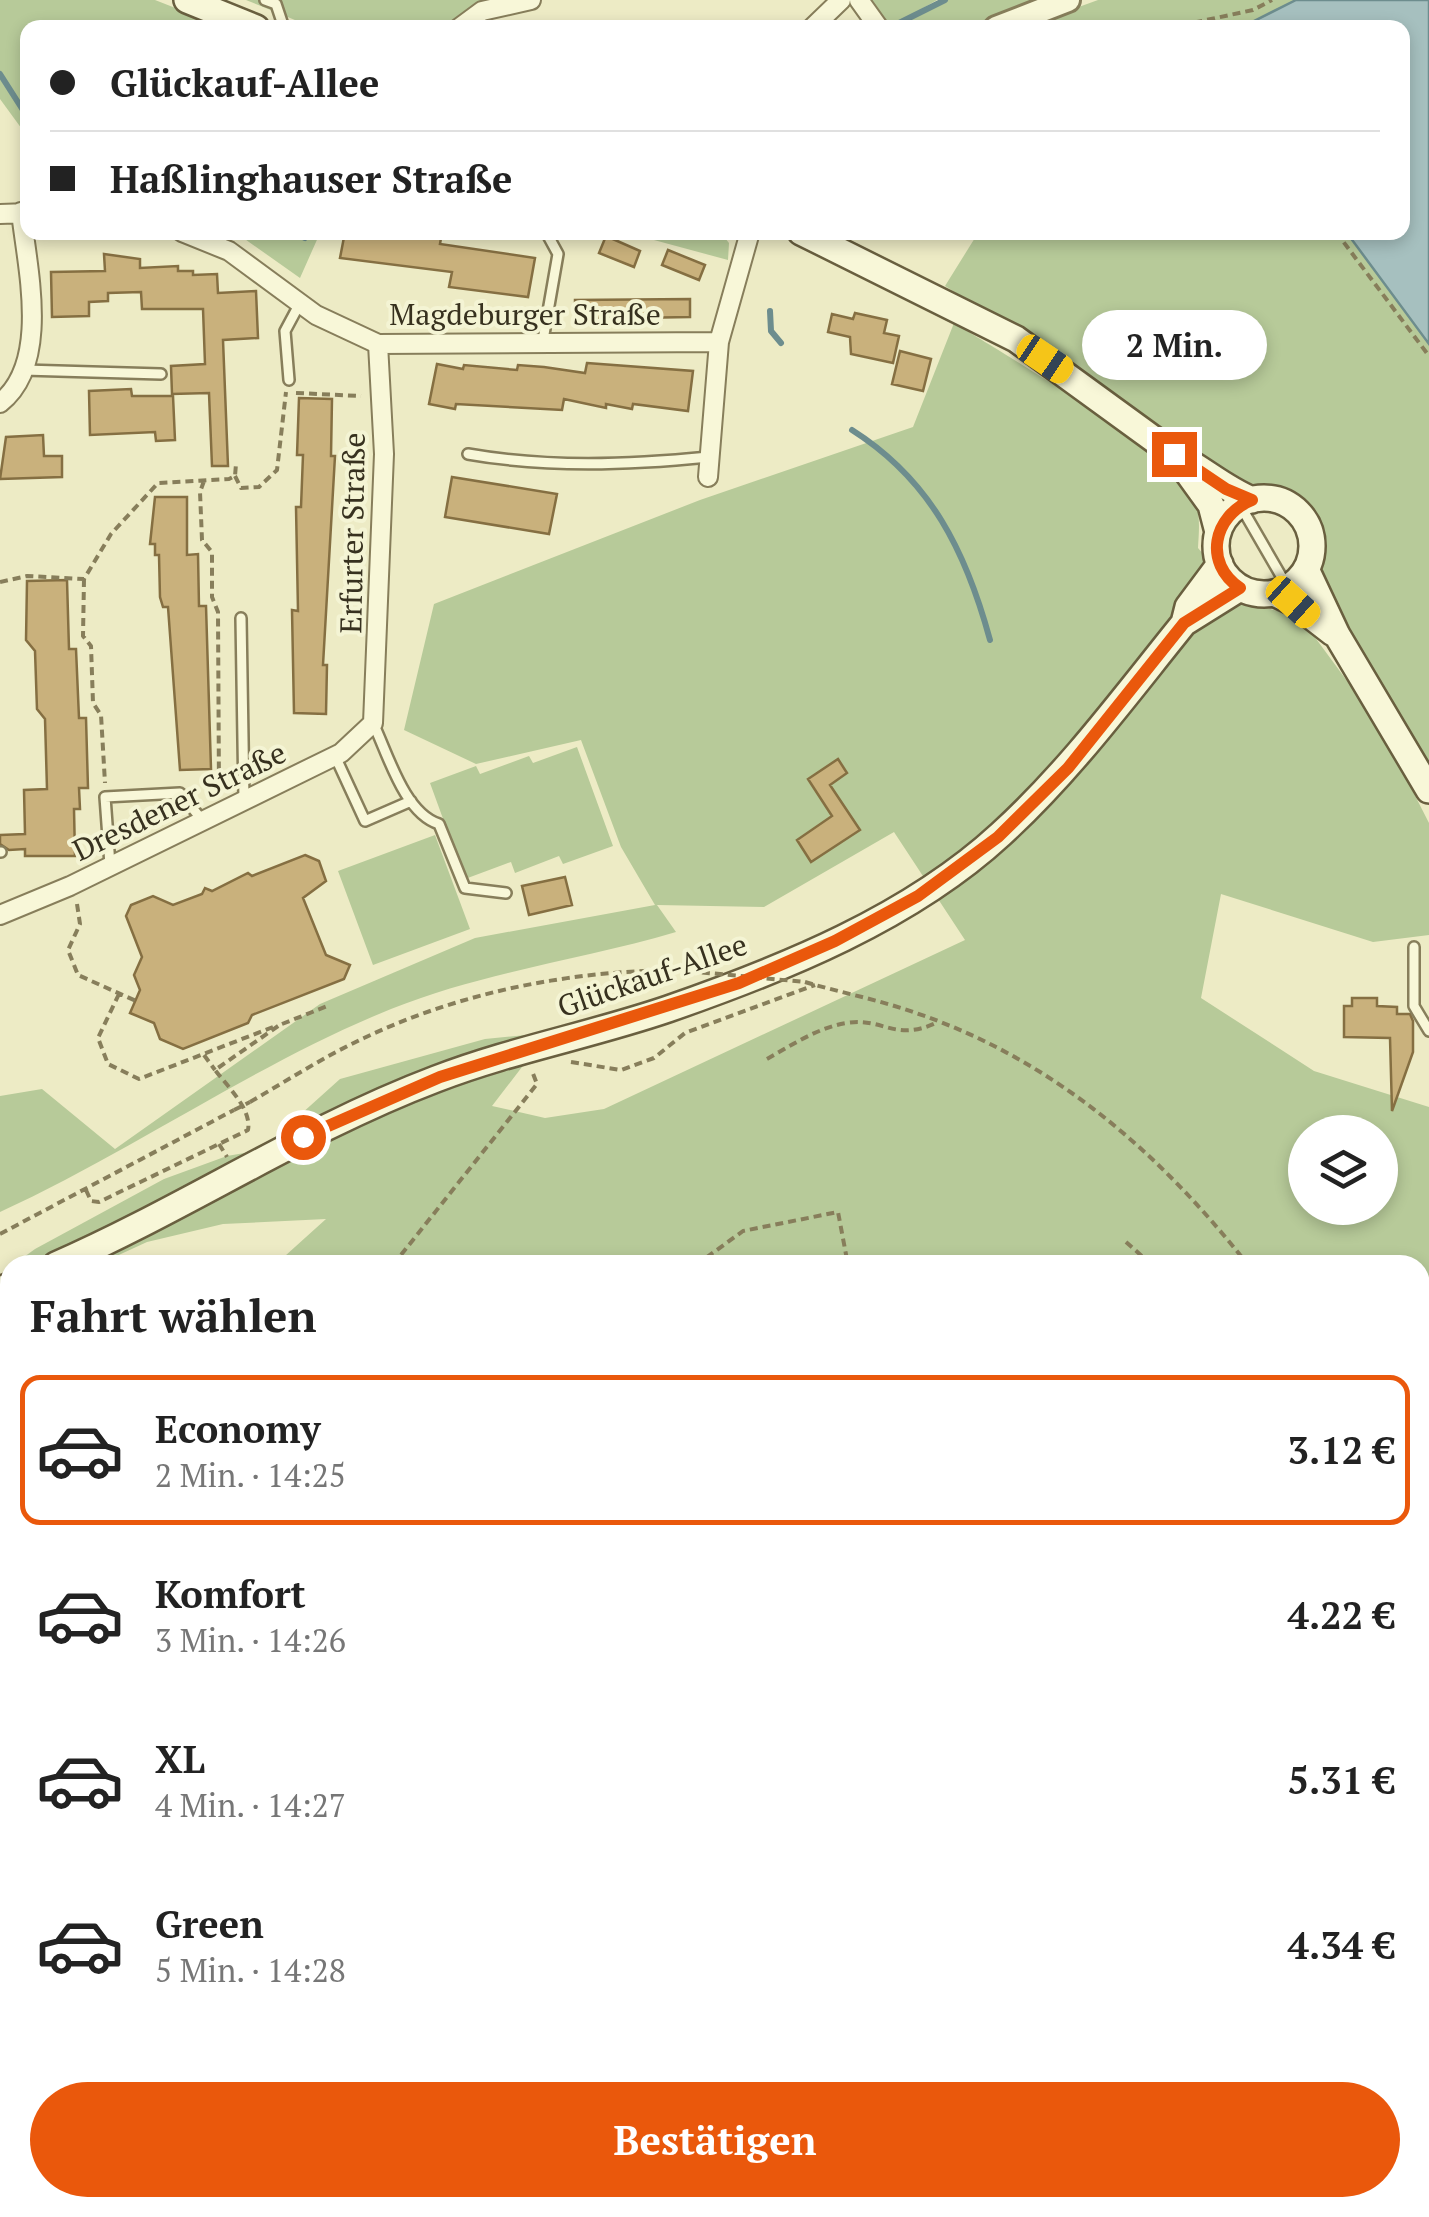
<!DOCTYPE html>
<html lang="de">
<meta charset="utf-8">
<style>
body{margin:0;font-family:"PT Serif",serif;background:#f6f6f6;color:#222;height:100vh;display:flex;flex-direction:column;font-size:38px;white-space:nowrap}
*{box-sizing:border-box;margin:0}
p{font-size:32px;color:#767676}
.icon{flex:none;width:55px;height:55px;fill:none;stroke:currentColor;stroke-width:2;stroke-linecap:round;stroke-linejoin:round}
.map{position:relative;flex:1;overflow:hidden}
.sheet{position:absolute;left:0px;top:1255px;width:1430px;height:962px;display:flex;flex-direction:column;background:#fff;border-radius:30px 30px 0 0;box-shadow:0 5px 15px #0003}
.sheet>*{flex:none}
.top-card{position:absolute;left:20px;top:20px;width:1390px;height:220px;border-radius:20px;box-shadow:0 5px 15px #0003;display:grid;align-content:center;height:220px;padding:0 30px;background:#fff}
.buttons{position:absolute;left:1288px;top:1115px;display:grid;gap:20px}
.buttons a{display:grid;place-items:center;width:110px;height:110px;border-radius:50%;background:#fff;box-shadow:0 5px 15px #0003;font-size:50px}
.end{position:absolute;width:45px;height:45px;margin:-22px;border:12px solid #ea580c;background:#fff;box-shadow:0 0 0 5px #fff}
.from{border-radius:50%}
.bubble{position:absolute;height:70px;border-radius:35px;background:#fff;box-shadow:0 5px 15px #0003;font-size:32px;font-weight:700;line-height:70px;text-align:center}
.car{position:absolute;width:30px;height:60px;margin:-30px -15px;border-radius:12px;box-shadow:0 0 8px 2px #0007;background:linear-gradient(#f5c518 24%,#345 0 40%,#f5c518 0 76%,#345 0 86%,#f5c518 0)}
.top-card b{display:flex;align-items:center;gap:35px;height:95px;font-size:38px}
.top-card b+b{border-top:2px solid #e0e0e0}
.top-card i{width:25px;height:25px;background:#222}
ul{padding:0;list-style:none}
li{display:flex;align-items:center;gap:30px;height:150px;margin:0 20px 15px;padding:0 10px;border:5px solid transparent;border-radius:20px}
li div{flex:1}
li b{display:block;font-size:38px}
li em{font-style:normal;font-weight:700}
li.on{border-color:#ea580c}
li>.icon{width:90px;height:90px;stroke-width:1.5}
h2{padding:0 30px;font-size:45px;line-height:120px}
.button{display:flex;gap:20px;margin-top:auto;padding:20px 30px}
.button a{flex:1;height:115px;border-radius:60px;background:#ea580c;color:#fff;font-size:40px;font-weight:700;line-height:115px;text-align:center}
.map>svg:first-child{display:block}
.farmland{fill:#dde2b2}
.green{fill:#b7ca99;fill-rule:evenodd}
.water{fill:#a6c0bf;stroke:#6d8d8e;stroke-width:2.5}
.lines{fill:none;stroke-linecap:round;stroke-linejoin:round}
.stream{stroke:#6d8d8e;stroke-width:6}
.building{fill:#c9b17c;stroke:#856f42;stroke-width:2.5}
.service-casing{stroke:#877e5b;stroke-width:14}
.minor-casing{stroke:#877e5b;stroke-width:22}
.tertiary-casing{stroke:#877e5b;stroke-width:28}
.secondary-casing{stroke:#695f3f;stroke-width:30}
.path{stroke:#877e5b;stroke-width:4;stroke-dasharray:8 5;stroke-linecap:butt}
.service{stroke:#f8f7d8;stroke-width:9}
.minor{stroke:#f8f7d8;stroke-width:18}
.tertiary{stroke:#f8f7d8;stroke-width:22}
.secondary{stroke:#f8f7d8;stroke-width:25}
.path-bridge{stroke:#877e5b;stroke-width:4;stroke-dasharray:8 5;stroke-linecap:butt}
.route{stroke:#ea580c;stroke-width:12}
.labels{text-anchor:middle;dominant-baseline:central;stroke-width:8;stroke-linejoin:round;paint-order:stroke}
.street-label{font-size:30px;fill:#37311f;stroke:#f4f4d4}
</style>
<div class="map">
<svg width="1429" height="2217" viewBox="0 0 1429 2217">
<rect width="100%" height="100%" fill="#edebc5"/>
<path class="farmland" d="M821 2208H1196L1191 2217H814Z
M1250 2208H1406L1407 2217H1244Z"/>
<path class="green" d="M0 0H155L224 27 28 28 27 136 0 99Z
M246 0H518L455 28 312 27Z
M869 0H937L918 11 944 0H1050L982 28 890 27Z
M1098 0H1336L1306 27 1021 28Z
M1429 0V767L1321 586 1322 530 1305 500 1287 489 1234 481 1109 389 945 286 978 233 1402 232V28Z
M219 233H320L300 278 242 237Z
M628 233H721L729 243 728 260Z
M954 323C1001 352 1173 453 1193 495 1201 513 1199 530 1198 548L1244 602 1300 617 1378 723 1429 823V935L1373 942 1221 894 1201 998 1314 1071 1429 1107V1801L1420 1866V1265H275L326 1219 223 1224 147 1242 97 1265H13L35 1249 164 1179 227 1156 261 1150 340 1079 485 1039 548 1033 492 1106 545 1118 604 1109 965 940 894 832 764 907 657 905 676 932C581 960 483 972 391 1009 255 1064 133 1151 0 1212V1096L42 1089 115 1149 320 1004 475 938 655 905 621 847 581 740 476 764 404 730 434 604 700 500 913 427ZM1305 1132H1380V1208H1305Z
M577 747 613 846 563 864 559 856 515 873 511 862 465 879 430 783 476 766 480 774 529 756 533 763Z
M435 835 470 929 373 965 338 871Z
M10 1868V2208H823L816 2217H0V1885Z
M1429 1903V2217H1425L1420 2025Z"/>
<path class="water" d="M1296 0H1429V344L1347 233 1402 232V28L1222 27 1246 25Z"/>
<g class="lines">
<path class="stream" d="M889 28 945 0
M0 74 28 118
M293 232 305 238 308 232
M770 311 771 331 781 343
M852 430C931 480 966 552 990 640"/>
</g>
<path class="building" d="M345 232H442L440 244 535 258 528 297 449 287 452 272 340 258Z
M606 236 640 251 634 267 599 253Z
M668 250 705 265 699 280 662 265Z
M104 254 140 259V268L178 266V271H193V275L217 274 218 293 256 291 258 338 223 340 228 466H212L209 393 172 394 171 366 205 364 203 309H142L141 292 108 293V301L89 302V316L52 317 51 272 105 271Z
M690 299V317L575 319V300Z
M855 313 887 320 884 333 899 336 893 363 851 354 850 337 828 332 832 314 853 319Z
M900 351 931 359 923 391 892 384Z
M587 363 693 371 688 411 633 404 632 409 606 404V408L564 399 562 410 456 404 455 409 429 404 437 364 463 369 464 365 517 370 518 365 544 367 585 373Z
M131 389 132 396H173L175 440 156 441 155 432 90 435 89 391Z
M299 398 332 399 331 456H335L323 665H327L326 714 294 713 292 610 298 611 296 507H301L303 455H297Z
M43 435 44 456H62V477L0 479 6 437Z
M452 477 557 494 549 534 445 517Z
M155 497H187V555L198 554 199 606H206L211 769 180 770 168 607H163L160 597 159 555H155V544H150Z
M67 580 69 649H76L79 718H86L88 788H79L80 809H74L75 856H25V849L9 850 0 844V835L25 834 24 790 47 789 45 719 37 709 35 651 26 640 27 581Z
M838 759 847 773 830 785 860 830 811 862 797 840 832 816 808 779Z
M305 855 319 861 326 881 303 898 326 955 350 965 344 979 252 1015 248 1023 183 1049 160 1039 154 1023 130 1013 140 990 134 975 142 957 126 916 131 905 153 896 173 905 202 894 205 888 212 891 248 873 252 876Z
M565 877 572 905 529 915 522 886Z
M1352 998H1377V1006L1397 1007V1014H1410L1413 1021V1052L1392 1111 1390 1038 1344 1037V1006H1352Z"/>
<g class="lines">
<defs>
<path id="service" d="M265 0 276 4 284 28
M543 340 558 254 546 232
M24 370 161 374
M289 380 285 331 300 303
M468 454C548 468 628 465 709 457
M1240 505 1288 588
M241 618 244 800
M373 723C388 754 404 813 439 824L465 888 506 893
M335 756 365 821 411 801
M0 852H1
M110 865 105 797 180 793 203 821
M1414 947V1006L1429 1031
M0 1470 10 1463
M0 2041 10 2039"/>
<path id="minor" d="M859 0 879 28
M459 28 482 11 531 0
M812 28 841 0
M0 214 28 213
M182 232 229 251 316 315 378 344 719 342
M0 403C51 363 27 267 21 212
M708 477 719 342 750 232
M0 915 70 886 341 753 373 723 384 454 378 344
M0 1803 10 1789"/>
<path id="tertiary" d="M996 28 1068 0"/>
<path id="secondary" d="M187 0 256 28
M801 232 1016 339 1174 454C1202 468 1223 488 1252 500
M1177 458 1211 505 1218 532
M1216 546a48 48 0 1 1 96 0a48 48 0 1 1-96 0Z
M1306 569 1337 635 1429 790
M1274 593 1293 602 1333 633
M1184 623 1240 588
M56 1265C186 1208 304 1129 436 1079 511 1050 592 1035 668 1009 783 969 910 918 1001 834 1070 771 1125 696 1184 623L1188 607 1220 564
M0 1290 10 1286
M1420 1933 1429 1867
M1414 2208 1415 2217"/>
</defs>
<use href="#service" class="service-casing"/>
<use href="#minor" class="minor-casing"/>
<use href="#tertiary" class="tertiary-casing"/>
<use href="#secondary" class="secondary-casing"/>
<path class="path" d="M1169 28 1253 10 1272 0
M1336 232 1429 356
M296 393 361 396
M235 476 241 488 259 487 277 470 286 392
M204 481 200 492 202 540 212 552V597L218 612 219 791
M84 579 83 636 91 646 93 703 101 715 105 783
M0 582 27 576 84 579 111 534 158 483 229 479 235 476 236 464
M77 904 80 924 68 950 78 975 136 1001
M805 982C842 993 880 1000 916 1013 1054 1060 1160 1153 1248 1265
M119 994 98 1038 108 1064 139 1079 273 1027
M282 1024 330 1005
M204 1055 215 1070
M767 1059C792 1045 817 1028 846 1023 885 1017 894 1043 938 1022
M571 1062 621 1070 654 1058 685 1033 815 985
M250 1102C288 1080 325 1056 364 1038 461 992 569 971 676 970
M219 1144 227 1157
M86 1190 91 1201 99 1202 248 1130C252 1109 227 1086 215 1070L281 1024
M0 1234 234 1110
M1126 1242 1152 1265
M393 1265 537 1084 532 1071
M696 1265 743 1231 838 1212 848 1265
M1420 1508 1429 1492
M0 1993 10 1982
M738 2217 744 2208
M831 2217 837 2208
M1200 2217 1205 2208"/>
<use href="#service" class="service"/>
<use href="#minor" class="minor"/>
<use href="#tertiary" class="tertiary"/>
<use href="#secondary" class="secondary"/>
<path class="path-bridge" d="M676 970 805 982
M234 1110 250 1102"/>
</g>
<g class="lines">
<path class="route" d="M303 1137 440 1077 739 983 835 941 918 896 998 837 1068 768 1184 623 1240 588C1203 563 1213 516 1252 500L1226 489 1174 454"/>
</g>
<g class="labels">
<g class="street-label">
<text x="525" y="314">Magdeburger Straße</text>
<text transform="translate(352 533) rotate(-89)">Erfurter Straße</text>
<text transform="translate(179 801) rotate(-26)">Dresdener Straße</text>
<text transform="translate(652 975) rotate(-19)">Glückauf-Allee</text>
</g>
</g>
</svg>
<div class="buttons">
<a><svg class="icon" aria-label="layers" viewBox="0 0 24 24"><path d="M12 4l9 5-9 5-9-5zM3 14l9 5 9-5"/></svg></a>
</div>
<i class="end from" style="left:303px;top:1137px"></i>
<i class="end" style="left:1174px;top:454px"></i>
<div class="bubble" style="left:1082px;top:310px;width:185px">2 Min.</div>
<i class="car" style="left:1045px;top:359px;rotate:124deg"></i>
<i class="car" style="left:1293px;top:602px;rotate:132deg"></i>
<div class="top-card">
<b><i class="from"></i>Glückauf-Allee</b>
<b><i></i>Haßlinghauser Straße</b>
</div>
<section class="sheet">
<h2>Fahrt wählen</h2>
<ul>
<li class="on"><svg class="icon" aria-label="car" viewBox="0 0 24 24"><path d="M5 17H2v-5l4-1 3-4h7l3 4 3 1v5h-3M9 17h6M6 11h13"/><circle cx="7" cy="17" r="2"/><circle cx="17" cy="17" r="2"/></svg><div><b>Economy</b><p>2 Min. · 14:25</p></div><em>3.12 €</em></li>
<li><svg class="icon" aria-label="car" viewBox="0 0 24 24"><path d="M5 17H2v-5l4-1 3-4h7l3 4 3 1v5h-3M9 17h6M6 11h13"/><circle cx="7" cy="17" r="2"/><circle cx="17" cy="17" r="2"/></svg><div><b>Komfort</b><p>3 Min. · 14:26</p></div><em>4.22 €</em></li>
<li><svg class="icon" aria-label="car" viewBox="0 0 24 24"><path d="M5 17H2v-5l4-1 3-4h7l3 4 3 1v5h-3M9 17h6M6 11h13"/><circle cx="7" cy="17" r="2"/><circle cx="17" cy="17" r="2"/></svg><div><b>XL</b><p>4 Min. · 14:27</p></div><em>5.31 €</em></li>
<li><svg class="icon" aria-label="car" viewBox="0 0 24 24"><path d="M5 17H2v-5l4-1 3-4h7l3 4 3 1v5h-3M9 17h6M6 11h13"/><circle cx="7" cy="17" r="2"/><circle cx="17" cy="17" r="2"/></svg><div><b>Green</b><p>5 Min. · 14:28</p></div><em>4.34 €</em></li>
</ul>
<div class="button"><a>Bestätigen</a></div>
</section>
</div>
